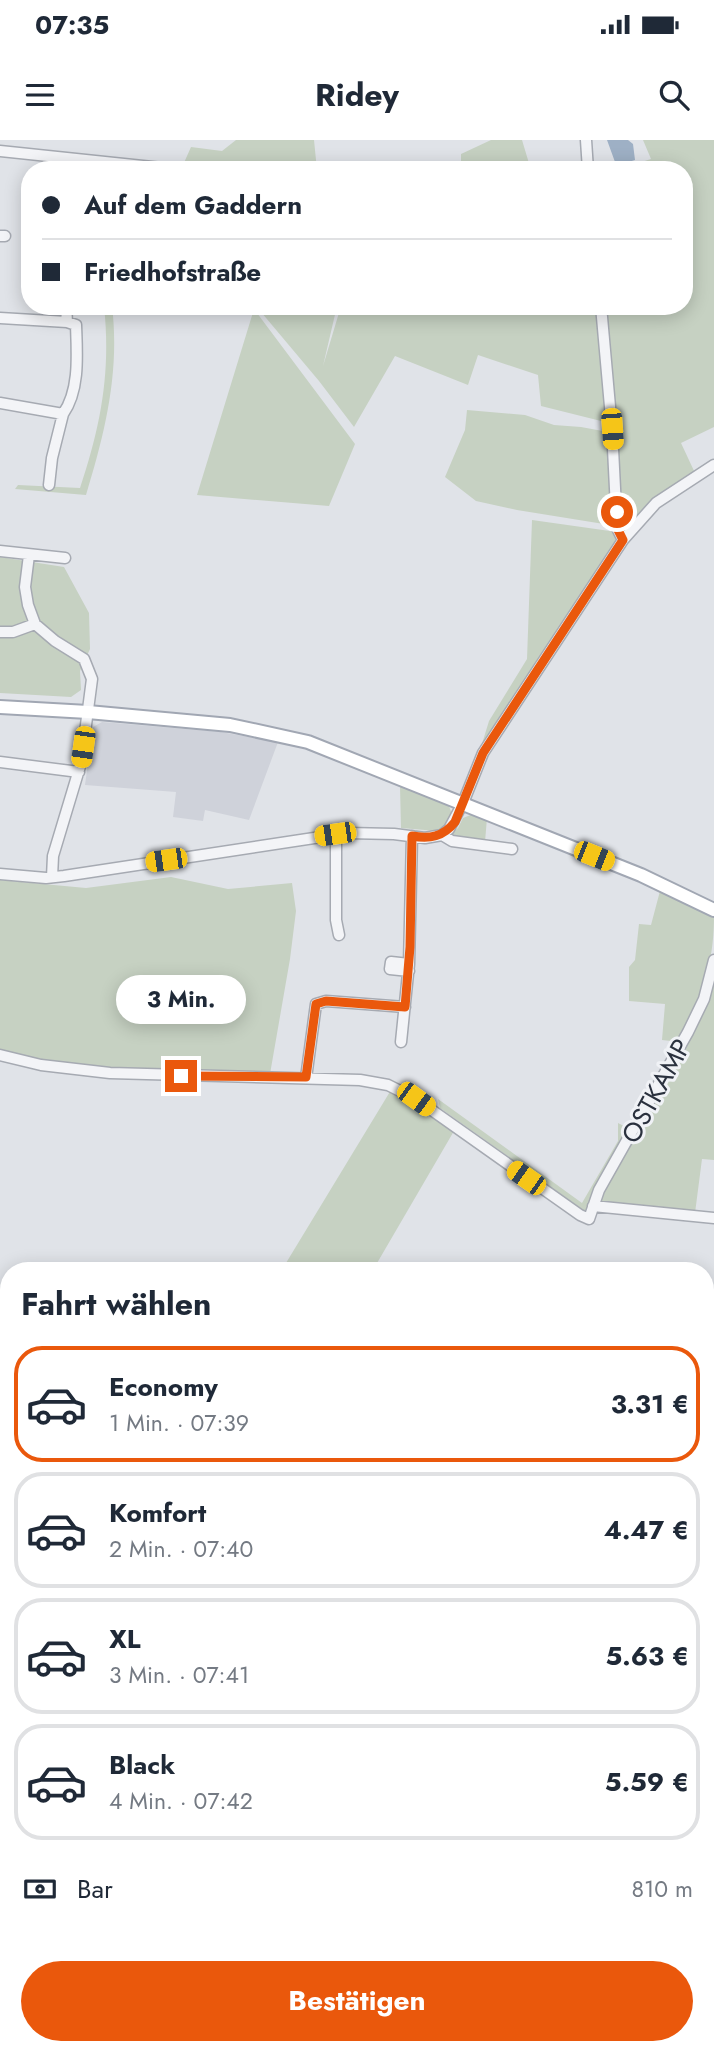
<!DOCTYPE html>
<html lang="de">
<meta charset="utf-8">
<style>
body{margin:0;font-family:Jost,sans-serif;background:#f2f2f3;color:#1f2937;height:100vh;display:flex;flex-direction:column;font-size:26px;white-space:nowrap}
*{box-sizing:border-box;margin:0}
p{font-size:23px;color:#747a83}
.icon{flex:none;width:38px;height:38px;fill:none;stroke:currentColor;stroke-width:2;stroke-linecap:round;stroke-linejoin:round}
.map{position:relative;flex:1;overflow:hidden}
.sheet{position:absolute;left:0px;top:1122px;width:714px;height:793px;display:flex;flex-direction:column;background:#fff;border-radius:28px 28px 0 0;box-shadow:0 4px 18px #0003}
.sheet>*{flex:none}
.banner{position:absolute;left:21px;top:21px;width:672px;height:154px;border-radius:28px;box-shadow:0 4px 18px #0003;display:grid;align-content:center;height:154px;padding:0 21px;background:#fff}
.end{position:absolute;width:32px;height:32px;margin:-16px;border:9px solid #ea580c;background:#fff;box-shadow:0 0 0 4px #fff}
.from{border-radius:50%}
.bubble{position:absolute;height:49px;border-radius:24px;background:#fff;box-shadow:0 4px 18px #0003;font-size:23px;font-weight:700;line-height:49px;text-align:center}
.car{position:absolute;width:21px;height:42px;margin:-21px -10px;border-radius:9px;box-shadow:0 0 5px 2px #0007;background:linear-gradient(#f5c518 24%,#345 0 40%,#f5c518 0 76%,#345 0 86%,#f5c518 0)}
.banner b{display:flex;align-items:center;gap:24px;height:66px;font-size:26px}
.banner b+b{border-top:2px solid #e0e1e3}
.banner i{width:18px;height:18px;background:#1f2937}
ul{padding:0;list-style:none}
li{display:flex;align-items:center;gap:21px;height:116px;margin:0 14px 10px;padding:0 7px;border:4px solid #e0e1e3;border-radius:28px}
li div{flex:1}
li b{display:block;font-size:26px}
li em{font-style:normal;font-weight:700}
li.on{border-color:#ea580c}
li>.icon{width:63px;height:63px;stroke-width:1.5}
h2{padding:0 21px;font-size:32px;line-height:84px}
.pay{display:flex;align-items:center;gap:18px;height:77px;padding:0 21px;font-size:26px}
.pay p{margin-inline-start:auto}
.cta{display:flex;gap:14px;margin-top:auto;padding:14px 21px}
.cta a{flex:1;height:80px;border-radius:42px;background:#ea580c;color:#fff;font-size:28px;font-weight:700;line-height:80px;text-align:center}
.status{display:flex;justify-content:space-between;align-items:center;height:49px;padding:0 35px;background:#fff;direction:ltr}
.status svg{height:19px;fill:currentColor}
header{display:flex;justify-content:space-between;align-items:center;height:91px;padding:0 21px;background:#fff;font-size:32px;font-weight:700}
.map>svg:first-child{display:block}
.built{fill:#cfd2da}
.green{fill:#c6d1c2}
.water{fill:#9eb0c5}
.lines{fill:none;stroke-linecap:round;stroke-linejoin:round}
.stream{stroke:#9eb0c5;stroke-width:2}
.minor-casing{stroke:#a6aab2;stroke-width:13}
.major-casing{stroke:#a1a7b3;stroke-width:16}
.minor{stroke:#f3f4f7;stroke-width:10}
.major{stroke:#fff;stroke-width:12}
.route{stroke:#ea580c;stroke-width:9}
.labels{text-anchor:middle;dominant-baseline:central;stroke-width:6;stroke-linejoin:round;paint-order:stroke}
.street-label{font-size:26px;fill:#2a313e;stroke:#f0f2f6}
</style>
<div class="status"><b>07:35</b><svg viewBox="0 0 49 12"><path d="M0 12V9h3v3zM5 12V6h3v6zM10 12V3h3v9zM15 12V0h3v12zM26 1h20v11H26zM47 4h2v5h-2z"/></svg></div>
<header><svg class="icon" aria-label="menu" viewBox="0 0 24 24"><path d="M4 6h16M4 12h16M4 18h16"/></svg>Ridey<svg class="icon" aria-label="search" viewBox="0 0 24 24"><circle cx="10" cy="10" r="6"/><path d="M15 15l6 6"/></svg></header>
<div class="map">
<svg width="714" height="1914" viewBox="0 0 714 1914">
<rect width="100%" height="100%" fill="#e0e3e8"/>
<path class="built" d="M102 582 221 592 278 602 249 680 205 670 203 681 173 677 176 652 85 645 93 587Z"/>
<path class="green" d="M236 0H314L317 30 184 28 183 25 191 7 222 11Z
M491 0H522L531 30H461V14Z
M643 0H714V287L681 303 695 333 629 390H624L620 386 604 166H684V30H616L651 19Z
M104 166H112C120 232 105 293 86 355L15 349 18 345 80 348C101 285 111 232 104 166Z
M256 166H337L323 226 341 166H598L609 283 541 266 538 235 478 215 468 245 395 216 354 287 319 241Z
M254 169 355 304 329 366 197 355Z
M467 270 525 275 554 285 581 287 608 292 614 383 610 385 517 370 476 361 445 337 465 290Z
M532 380 617 392 615 407 481 607 489 581 527 519Z
M0 417 64 427 89 473 90 509 80 531 81 550 71 557 0 553Z
M400 646 449 666 452 674 448 683 437 691 401 688Z
M473 674 487 678 485 702 454 698 452 693 458 688 463 678Z
M171 737 228 749 292 743 296 771 290 819 270 934 151 932 78 926 0 911V740L86 748Z
M660 751 714 776C714 826 701 857 680 902L662 900 665 864 629 861V827L635 820 639 784 651 785Z
M714 833V1020L702 1019 695 1073 602 1064 600 1057 697 885Z
M391 950 454 991 373 1130H295V1128L286 1123Z
M438 959 582 1063 618 1001V983L630 989 586 1072 440 968Z
M705 1637 710 1638 714 1655V1710L711 1712 707 1725Z
M9 1893V1906H50L54 1914H0V1896Z
M65 1906H170L173 1914H68Z
M197 1906H283L280 1914H193L198 1911Z"/>
<path class="water" d="M607 0H628L633 4 635 20 622 24 615 22Z
M170 1906H197L199 1911 193 1914H173Z"/>
<g class="lines">
<path class="stream" d="M0 1705 9 1699
M0 1755 9 1776
M63 1906 66 1914"/>
<defs>
<path id="minor" d="M586 0 588 30
M0 11 181 30
M0 96H5
M66 166 67 182
M601 166 612 289 617 388 623 400
M0 178 67 182 76 185C77 214 80 250 63 274L0 263
M49 345 52 318 63 274
M0 411 65 418
M29 415 25 447 28 465 35 484 55 501 84 519 92 539 81 623 53 716 52 737
M0 492H13L35 484
M0 622 79 632
M336 694V780L339 795
M442 695 452 701 512 709
M0 734 46 738 64 736 347 693 394 694 425 698 442 695 449 689 463 663 483 613 623 400 656 363 714 325
M409 831 390 829 391 822 409 824
M401 902 409 824 412 696
M0 915 41 925 110 933 360 940 388 945 416 959 580 1075 589 1079 599 1050 688 892 704 859 714 820
M306 938 316 864 326 861 405 867
M593 1066 714 1078
M0 1185C9 1195 4 1207 0 1218
M0 1314 9 1315
M0 1449 9 1453
M705 1590 714 1591
M0 1771 9 1792
M57 1906 60 1914
M284 1914 287 1906"/>
<path id="major" d="M0 567 88 572 230 585 308 602 641 735 714 770"/>
</defs>
<use href="#minor" class="minor-casing"/>
<use href="#major" class="major-casing"/>
<use href="#minor" class="minor"/>
<use href="#major" class="major"/>
</g>
<g class="lines">
<path class="route" d="M181 936 306 937 316 864 326 861 405 867 410 807 412 696C430 699 443 697 455 682L483 613 623 400 617 388V372"/>
</g>
<g class="labels">
<g class="street-label">
<text transform="translate(656 951) rotate(-61)">OSTKAMP</text>
</g>
</g>
</svg>
<i class="end from" style="left:617px;top:372px"></i>
<i class="end" style="left:181px;top:936px"></i>
<div class="bubble" style="left:116px;top:835px;width:130px">3 Min.</div>
<i class="car" style="left:612px;top:289px;rotate:176deg"></i>
<i class="car" style="left:83px;top:607px;rotate:188deg"></i>
<i class="car" style="left:335px;top:694px;rotate:262deg"></i>
<i class="car" style="left:594px;top:716px;rotate:112deg"></i>
<i class="car" style="left:166px;top:720px;rotate:262deg"></i>
<i class="car" style="left:416px;top:959px;rotate:126deg"></i>
<i class="car" style="left:526px;top:1038px;rotate:305deg"></i>
<div class="banner">
<b><i class="from"></i>Auf dem Gaddern</b>
<b><i></i>Friedhofstraße</b>
</div>
<section class="sheet">
<h2>Fahrt wählen</h2>
<ul>
<li class="on"><svg class="icon" aria-label="car" viewBox="0 0 24 24"><path d="M5 17H2v-5l4-1 3-4h7l3 4 3 1v5h-3M9 17h6M6 11h13"/><circle cx="7" cy="17" r="2"/><circle cx="17" cy="17" r="2"/></svg><div><b>Economy</b><p>1 Min. · 07:39</p></div><em>3.31 €</em></li>
<li><svg class="icon" aria-label="car" viewBox="0 0 24 24"><path d="M5 17H2v-5l4-1 3-4h7l3 4 3 1v5h-3M9 17h6M6 11h13"/><circle cx="7" cy="17" r="2"/><circle cx="17" cy="17" r="2"/></svg><div><b>Komfort</b><p>2 Min. · 07:40</p></div><em>4.47 €</em></li>
<li><svg class="icon" aria-label="car" viewBox="0 0 24 24"><path d="M5 17H2v-5l4-1 3-4h7l3 4 3 1v5h-3M9 17h6M6 11h13"/><circle cx="7" cy="17" r="2"/><circle cx="17" cy="17" r="2"/></svg><div><b>XL</b><p>3 Min. · 07:41</p></div><em>5.63 €</em></li>
<li><svg class="icon" aria-label="car" viewBox="0 0 24 24"><path d="M5 17H2v-5l4-1 3-4h7l3 4 3 1v5h-3M9 17h6M6 11h13"/><circle cx="7" cy="17" r="2"/><circle cx="17" cy="17" r="2"/></svg><div><b>Black</b><p>4 Min. · 07:42</p></div><em>5.59 €</em></li>
</ul>
<div class="pay"><svg class="icon" aria-label="cash" viewBox="0 0 24 24"><path d="M3 7h18v10H3z"/><circle cx="12" cy="12" r="2"/></svg>Bar<p>810 m</p></div>
<div class="cta"><a>Bestätigen</a></div>
</section>
</div>
